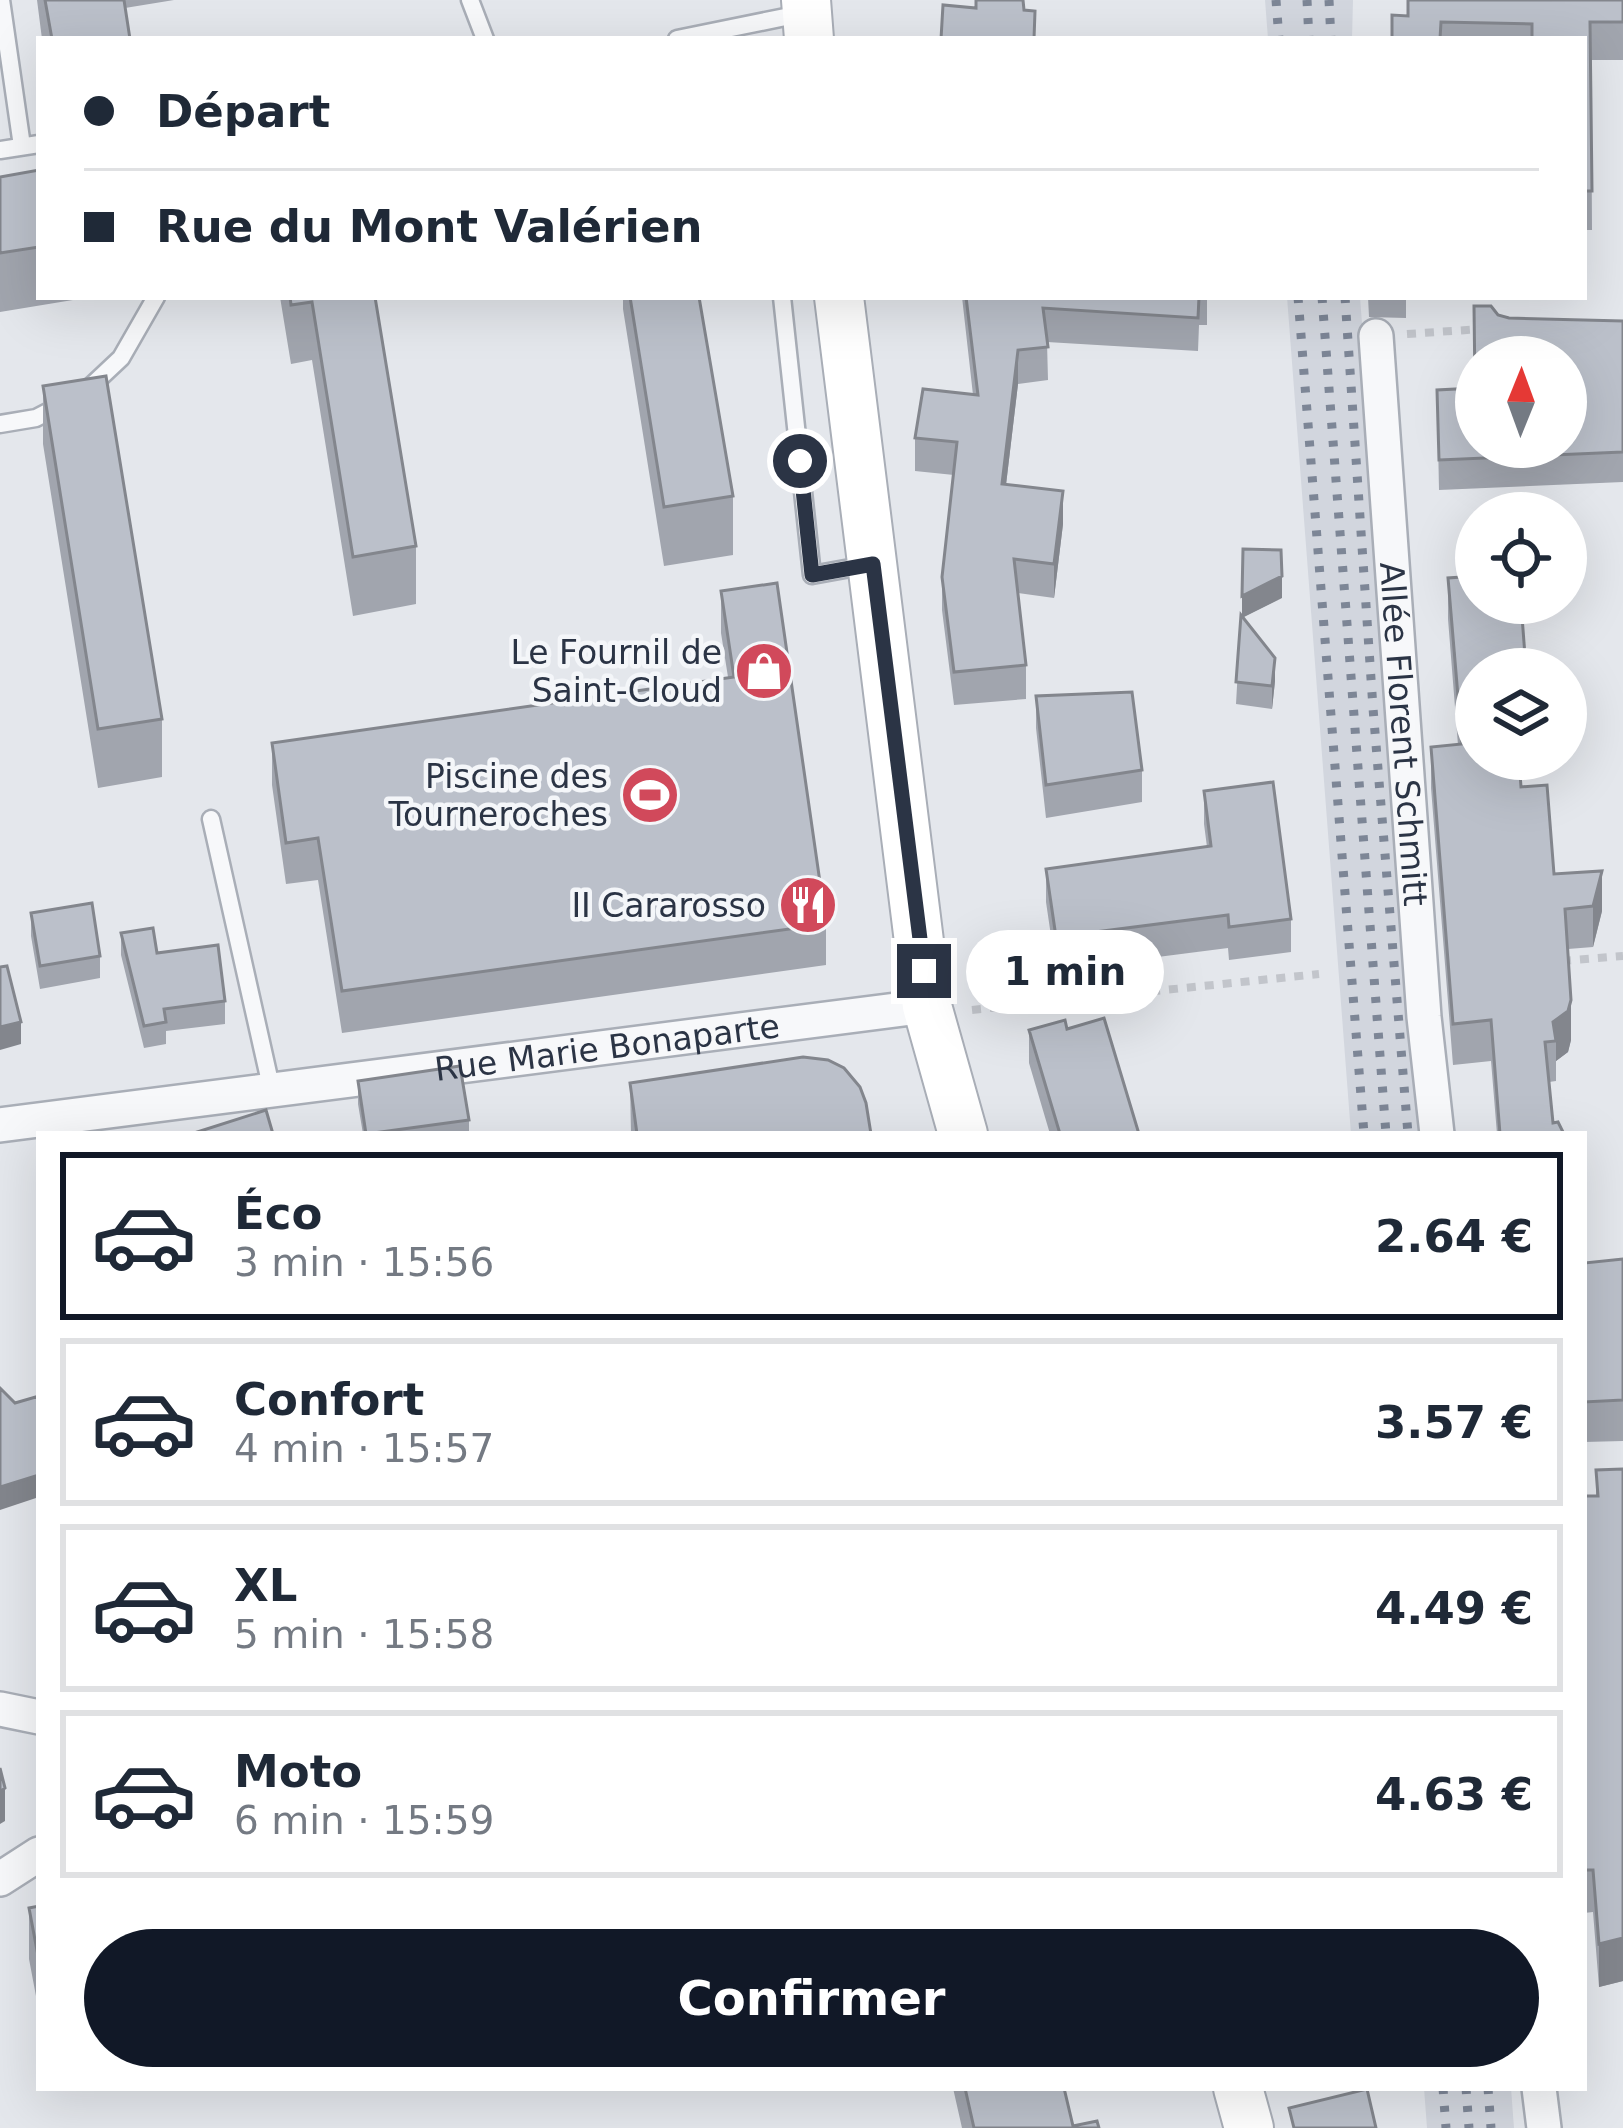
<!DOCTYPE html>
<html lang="fr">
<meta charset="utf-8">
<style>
body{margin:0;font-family:"DejaVu Sans",sans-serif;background:#f2f2f3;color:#1f2937;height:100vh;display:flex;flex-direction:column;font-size:45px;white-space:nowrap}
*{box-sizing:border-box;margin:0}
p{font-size:39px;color:#747a83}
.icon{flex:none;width:66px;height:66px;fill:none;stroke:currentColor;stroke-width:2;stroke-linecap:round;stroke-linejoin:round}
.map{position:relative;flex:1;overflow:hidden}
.side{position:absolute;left:36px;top:1131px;width:1551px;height:960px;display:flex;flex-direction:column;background:#fff;border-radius:0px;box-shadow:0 12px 48px #0002}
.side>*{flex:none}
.guide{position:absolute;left:36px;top:36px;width:1551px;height:264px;border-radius:0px;box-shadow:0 12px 48px #0002;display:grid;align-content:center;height:264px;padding:0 48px;background:#fff}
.needle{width:78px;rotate:1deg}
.tools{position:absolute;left:1455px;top:336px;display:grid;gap:24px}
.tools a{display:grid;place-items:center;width:132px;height:132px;border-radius:50%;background:#fff;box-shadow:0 12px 48px #0002;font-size:60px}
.end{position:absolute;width:54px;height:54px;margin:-27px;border:15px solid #2b3445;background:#fff;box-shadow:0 0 0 6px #fff}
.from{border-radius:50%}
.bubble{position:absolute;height:84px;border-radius:42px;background:#fff;box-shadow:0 12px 48px #0002;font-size:39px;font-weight:800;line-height:84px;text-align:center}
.guide b{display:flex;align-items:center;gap:42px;height:114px;font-size:45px}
.guide b+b{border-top:3px solid #e0e1e3}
.guide i{width:30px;height:30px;background:#1f2937}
ul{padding:21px 0 0;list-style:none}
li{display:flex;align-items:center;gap:36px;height:168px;margin:0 24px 18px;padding:0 24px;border:6px solid #e0e1e3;border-radius:0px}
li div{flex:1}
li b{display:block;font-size:45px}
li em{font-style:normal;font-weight:800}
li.on{border-color:#111827}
li>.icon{width:108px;height:108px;stroke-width:1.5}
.button{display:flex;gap:24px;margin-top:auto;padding:24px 48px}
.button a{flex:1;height:138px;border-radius:72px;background:#111827;color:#fff;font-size:48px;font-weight:800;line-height:138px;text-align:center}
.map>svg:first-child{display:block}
.built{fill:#d2d6de}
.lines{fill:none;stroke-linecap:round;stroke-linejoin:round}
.lane-casing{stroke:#a9aeb7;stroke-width:21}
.street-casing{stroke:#a9aeb7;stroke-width:38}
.secondary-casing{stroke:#a9aeb7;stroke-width:52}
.path{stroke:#c2c5cb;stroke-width:8;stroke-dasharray:9 9;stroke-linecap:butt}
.lane{stroke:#f7f8fa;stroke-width:16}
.street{stroke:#f7f8fa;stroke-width:33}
.secondary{stroke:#fff;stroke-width:48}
.rail{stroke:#7d8696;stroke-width:9;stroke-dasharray:6 12;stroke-linecap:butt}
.wall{fill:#a1a5ae}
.shaded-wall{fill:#83868d}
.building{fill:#bbc0ca;stroke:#83868d;stroke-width:3;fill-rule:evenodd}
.route{stroke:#2b3445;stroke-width:15}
.labels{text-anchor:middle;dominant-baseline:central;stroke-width:9;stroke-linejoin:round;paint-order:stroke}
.poi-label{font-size:33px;fill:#2b3445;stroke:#f4f6f9;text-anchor:end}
.street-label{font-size:33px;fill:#2b3445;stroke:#f4f6f9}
</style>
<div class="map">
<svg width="1623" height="2128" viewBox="0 0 1623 2128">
<rect width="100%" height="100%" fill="#e4e7ec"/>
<path class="built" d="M1265 0H1353L1352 39H1268Z
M1287 297H1360L1423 1134H1351Z
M1424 2088H1511L1514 2128H1427Z"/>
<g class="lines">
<defs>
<path id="lane" d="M1 0 22 146
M470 0 485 39
M677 39 800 14
M0 150 39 144
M782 297 812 575 867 565
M88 389 121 358 156 297
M0 424 36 418 61 405
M211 819 272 1091"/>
<g id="street">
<path id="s1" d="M1376 336 1424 1017 1437 1134"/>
<path id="s2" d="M0 1125 927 1006"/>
<path d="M0 1709 39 1717"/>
<path d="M0 1879 39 1854"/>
<path d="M1539 2088 1544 2128"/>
</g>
<path id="secondary" d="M806 0 809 39
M839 297 927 1006 963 1134
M1238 2088 1249 2128"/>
</defs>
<use href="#lane" class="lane-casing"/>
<use href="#street" class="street-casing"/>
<use href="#secondary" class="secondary-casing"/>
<path class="path" d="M1407 334 1482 329
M1562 961 1623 956
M972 1010 1319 974"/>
<use href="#lane" class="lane"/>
<use href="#street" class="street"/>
<use href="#secondary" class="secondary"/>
<path class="rail" d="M1276 0 1279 39
M1307 0 1309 39
M1329 0 1331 39
M1298 297 1364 1134
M1322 297 1386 1134
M1345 297 1373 708 1408 1134
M1443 2088 1446 2128
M1466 2088 1469 2128
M1488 2088 1491 2128"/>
</g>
<path class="wall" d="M37 0H174L125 8 130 39H42Z
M1623 0V60H1591L1592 230H1584V39H1392L1408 16Z
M39 170V297H91L0 312V177Z
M280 297H375L416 546V604L353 616 312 360 291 364Z
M623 297H699L733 496V555L664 566 623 309Z
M962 297H1207V325H1199L1198 351 1047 342 1048 380 1018 384 1006 485 1063 524 1054 598 1018 593 1026 665V699L954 705 942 610V577L954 475 915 471V438L973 395Z
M1368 297H1406V318L1369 317Z
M1498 315 1509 318 1623 321V482L1439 490 1437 390 1475 388Z
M43 386 162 719V777L98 788 43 444Z
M1448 578 1476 669 1554 874 1602 911 1593 947 1568 949 1571 1040 1568 1052 1556 1061V1081L1549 1082 1553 1123 1564 1134H1497L1491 1061 1453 1065 1431 788V747L1458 745 1448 619Z
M721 591 826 924V965L342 1033 318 880 286 884 272 785V743L728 677 721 633Z
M1282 598 1243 617 1275 681 1272 709 1236 704 1241 615Z
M1036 696 1142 770V802L1046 818 1036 728Z
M1204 791 1291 919V952L1229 960 1228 948 1056 970 1046 902V869L1207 847 1204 824Z
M31 913 100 956V978L40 989 31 936Z
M121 933 157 953 225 1001V1024L166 1031V1044L144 1048 121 955Z
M1067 1029 1139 1134H1050L1029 1063V1030Z
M358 1081 469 1120V1134H363L358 1104Z
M630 1083 871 1134H631Z
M1623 1259V1441L1584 1442V1263Z
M1623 1469V1981L1599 1987 1593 1912 1584 1913V1496H1596V1470Z
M39 1906V2012L29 1959V1908Z
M953 2088H1064L1073 2126 1099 2128H962Z"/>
<path class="shaded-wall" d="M1018 350V384L1002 518V484Z
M1063 491V524L1054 598V564Z
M1282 576V598L1242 618V596Z
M1275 658V681L1272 709V686Z
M1602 871V911L1593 947V906Z
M1571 1000V1040L1568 1052 1556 1061V1041L1553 1022Z
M21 1022V1044L0 1050V1027Z
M39 1475V1497L0 1510V1487Z
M5 1788V1821L0 1824V1792Z
M1623 1938V1981L1599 1987V1944Z"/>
<path class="building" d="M45 0H124L130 39H52Z
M976 0H1023L1024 10 1035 11 1034 39H941L943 5 976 8Z
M1408 0H1623V22H1590L1592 191H1584V39H1532V24L1441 22 1440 39H1392V15L1408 16Z
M39 170V247L0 253V177Z
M290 297H375L416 546 353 557 312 302 291 305Z
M630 297H699L733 496 664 507Z
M966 297H1199L1198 318 1043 308 1048 347 1018 350 1002 484 1063 491 1054 564 1014 559 1026 665 954 672 942 577 957 442 915 438 923 389 978 395Z
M1474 306H1491L1498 315 1509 318 1623 321V452L1439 460 1437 390 1475 388ZM1476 357H1566V447H1476Z
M106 376 162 719 98 729 43 386Z
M1243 549 1281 550 1282 576 1242 596Z
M1476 576V603H1521L1526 669H1476V759H1519L1521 787 1547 785 1554 874 1602 871 1593 906 1565 909 1571 1000 1568 1011 1553 1022 1556 1041 1545 1042 1553 1123 1558 1122 1564 1134H1500L1491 1020 1453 1024 1431 747 1462 744 1448 578Z
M777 583 826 924 342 991 318 838 286 843 272 743 734 677 721 591Z
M1241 615 1275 658 1272 686 1236 682Z
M1132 692 1142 770 1046 785 1036 696Z
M1273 782 1291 919 1229 927 1228 915 1056 937 1046 869 1211 846 1204 791Z
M92 903 100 956 40 966 31 913Z
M153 928 157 953 218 945 225 1001 164 1009 166 1022 144 1026 121 933Z
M7 966 21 1022 0 1027V967Z
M1104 1018 1139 1134H1060L1029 1030 1065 1020 1067 1029Z
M803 1057 828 1060 844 1068 860 1087 866 1103 871 1134H637L630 1083Z
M460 1066 469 1120 366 1134 358 1081Z
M266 1110 273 1134H191Z
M1623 1259V1400L1584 1402V1263Z
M0 1388 15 1403 39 1396V1475L0 1487Z
M1623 1469V1938L1599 1944 1593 1870H1584V1496H1598L1596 1470Z
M0 1768 5 1788 0 1792Z
M39 1906V1961L29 1908Z
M965 2088H1064L1073 2126 1097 2121 1099 2128H974Z
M1367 2089 1376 2128H1294L1289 2108Z"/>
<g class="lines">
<path class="route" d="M800 461 812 575 873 564 924 971"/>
</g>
<defs>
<symbol id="shop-disc" viewBox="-11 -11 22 22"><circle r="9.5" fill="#d1495b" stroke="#f4f6f9"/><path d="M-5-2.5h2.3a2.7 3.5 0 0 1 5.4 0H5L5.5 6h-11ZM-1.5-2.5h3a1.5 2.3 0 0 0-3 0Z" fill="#fff"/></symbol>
<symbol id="stadium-disc" viewBox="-11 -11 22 22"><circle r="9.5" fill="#d1495b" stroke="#f4f6f9"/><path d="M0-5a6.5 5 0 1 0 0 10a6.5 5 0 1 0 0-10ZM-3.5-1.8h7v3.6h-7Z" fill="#fff"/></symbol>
<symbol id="restaurant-disc" viewBox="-11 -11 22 22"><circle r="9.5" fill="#d1495b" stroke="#f4f6f9"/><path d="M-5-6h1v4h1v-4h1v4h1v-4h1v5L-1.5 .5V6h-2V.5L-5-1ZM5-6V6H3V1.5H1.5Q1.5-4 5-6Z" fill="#fff"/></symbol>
</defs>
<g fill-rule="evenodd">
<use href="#shop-disc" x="731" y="638" width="66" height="66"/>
<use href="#stadium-disc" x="617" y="762" width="66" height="66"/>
<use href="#restaurant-disc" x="775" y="872" width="66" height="66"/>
</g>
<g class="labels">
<g class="poi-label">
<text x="722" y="652">Le Fournil de<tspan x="722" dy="38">Saint-Cloud</tspan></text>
<text x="608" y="776">Piscine des<tspan x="608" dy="38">Tourneroches</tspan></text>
<text x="766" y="905">II Cararosso</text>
</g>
<g class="street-label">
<text stroke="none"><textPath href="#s1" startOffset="399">Allée Florent Schmitt</textPath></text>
<text stroke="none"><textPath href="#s2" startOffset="612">Rue Marie Bonaparte</textPath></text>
</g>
</g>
</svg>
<div class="tools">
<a><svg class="needle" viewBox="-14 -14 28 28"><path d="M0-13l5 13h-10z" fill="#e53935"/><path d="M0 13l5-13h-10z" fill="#747a83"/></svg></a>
<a><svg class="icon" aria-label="locate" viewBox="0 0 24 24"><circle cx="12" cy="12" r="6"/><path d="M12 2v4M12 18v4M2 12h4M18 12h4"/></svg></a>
<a><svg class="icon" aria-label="layers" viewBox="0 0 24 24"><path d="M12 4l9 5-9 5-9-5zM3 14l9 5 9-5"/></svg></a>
</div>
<i class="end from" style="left:800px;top:461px"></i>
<i class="end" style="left:924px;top:971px"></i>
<div class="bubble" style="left:966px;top:930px;width:198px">1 min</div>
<div class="guide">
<b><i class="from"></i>Départ</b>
<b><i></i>Rue du Mont Valérien</b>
</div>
<section class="side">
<ul>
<li class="on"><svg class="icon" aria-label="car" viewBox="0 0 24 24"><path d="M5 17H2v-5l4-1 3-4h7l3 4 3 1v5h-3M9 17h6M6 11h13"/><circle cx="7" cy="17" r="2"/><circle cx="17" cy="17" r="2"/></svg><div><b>Éco</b><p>3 min · 15:56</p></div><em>2.64 €</em></li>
<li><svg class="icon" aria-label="car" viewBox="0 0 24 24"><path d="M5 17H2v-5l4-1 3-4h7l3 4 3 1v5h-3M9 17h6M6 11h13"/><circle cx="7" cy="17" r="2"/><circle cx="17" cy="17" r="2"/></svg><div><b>Confort</b><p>4 min · 15:57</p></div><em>3.57 €</em></li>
<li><svg class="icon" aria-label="car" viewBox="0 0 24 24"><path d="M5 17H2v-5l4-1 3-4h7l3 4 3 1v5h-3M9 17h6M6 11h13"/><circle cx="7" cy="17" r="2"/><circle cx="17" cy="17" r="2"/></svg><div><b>XL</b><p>5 min · 15:58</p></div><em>4.49 €</em></li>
<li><svg class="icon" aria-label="car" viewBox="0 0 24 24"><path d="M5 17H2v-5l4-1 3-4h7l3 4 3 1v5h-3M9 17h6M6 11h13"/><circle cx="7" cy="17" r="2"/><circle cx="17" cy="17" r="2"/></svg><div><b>Moto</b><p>6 min · 15:59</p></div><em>4.63 €</em></li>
</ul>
<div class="button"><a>Confirmer</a></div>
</section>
</div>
